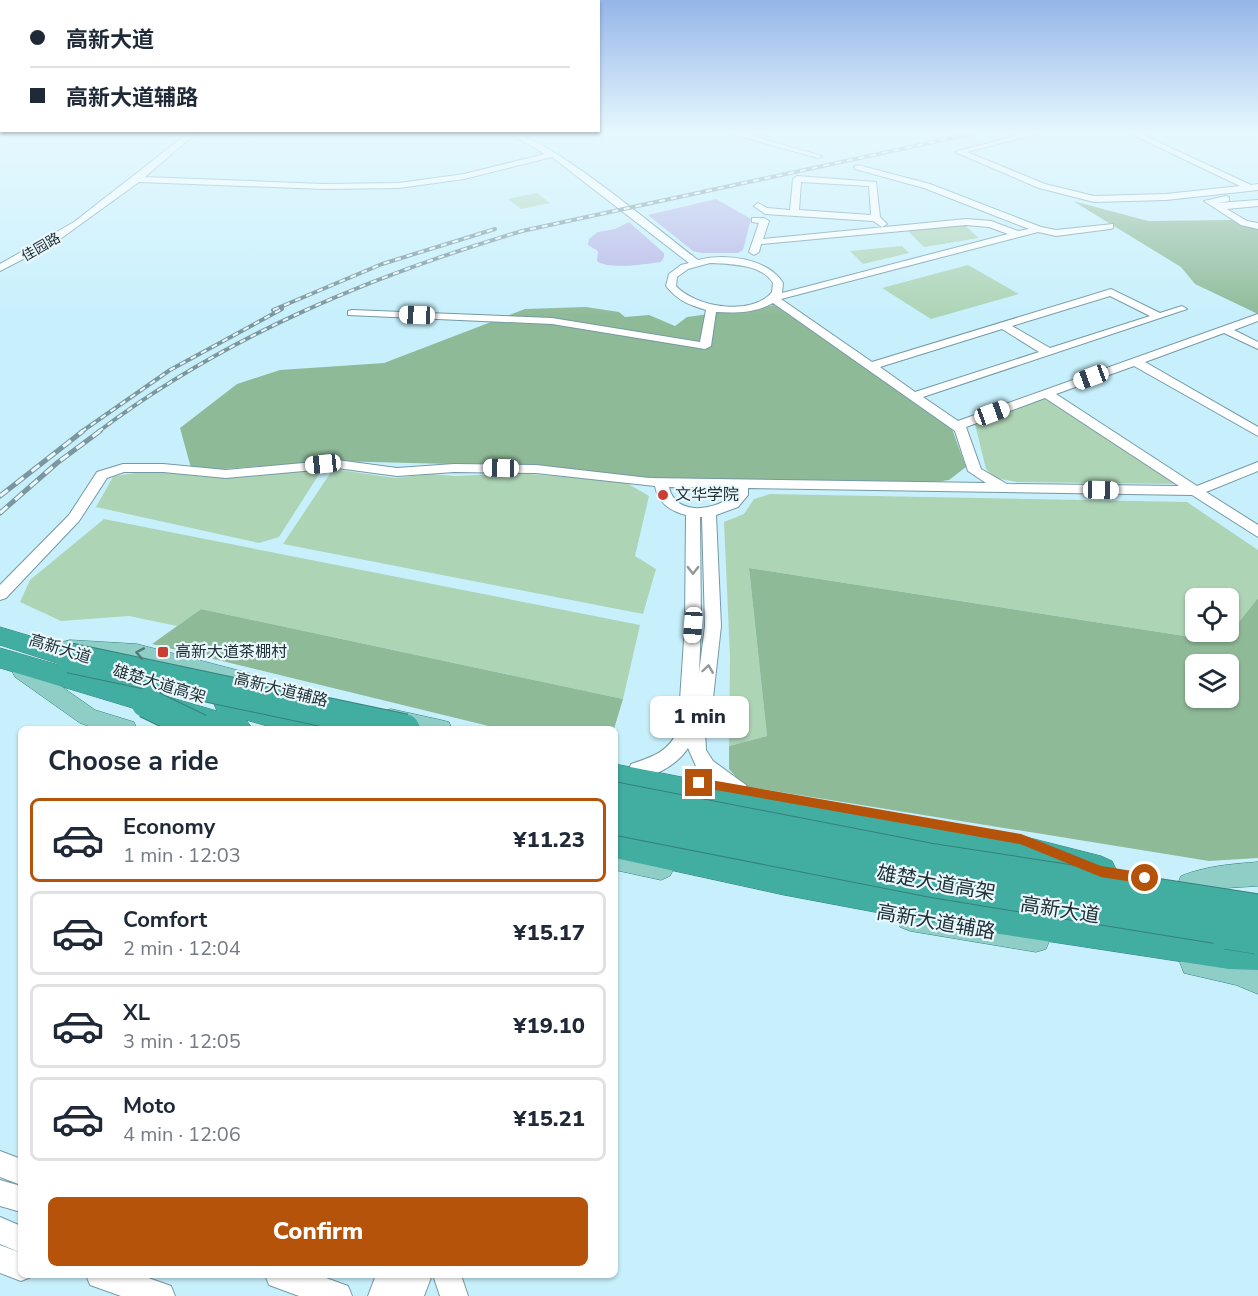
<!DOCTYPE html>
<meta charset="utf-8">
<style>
body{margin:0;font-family:"Nunito Sans","Noto Sans SC",sans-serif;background:#f2f2f3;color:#1f2937;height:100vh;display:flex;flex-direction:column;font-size:22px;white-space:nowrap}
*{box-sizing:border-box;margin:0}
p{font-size:20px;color:#747a83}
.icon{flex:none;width:33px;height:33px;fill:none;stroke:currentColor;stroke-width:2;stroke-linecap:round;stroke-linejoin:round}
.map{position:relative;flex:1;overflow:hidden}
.panel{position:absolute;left:18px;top:726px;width:600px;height:552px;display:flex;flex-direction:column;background:#fff;border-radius:9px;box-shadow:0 2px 4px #0004}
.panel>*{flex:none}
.hud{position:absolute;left:0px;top:0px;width:600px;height:132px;box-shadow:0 2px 4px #0004;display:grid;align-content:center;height:132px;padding:0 30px;background:#fff}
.tools{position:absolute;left:1185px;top:588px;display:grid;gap:12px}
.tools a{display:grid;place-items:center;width:54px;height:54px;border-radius:9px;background:#fff;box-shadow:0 2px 4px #0004;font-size:30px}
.end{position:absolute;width:27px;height:27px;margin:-14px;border:8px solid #b45309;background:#fff;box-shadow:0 0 0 3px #fff}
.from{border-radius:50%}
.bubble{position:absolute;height:42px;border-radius:9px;background:#fff;box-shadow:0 2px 4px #0004;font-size:20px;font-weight:800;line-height:42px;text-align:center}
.car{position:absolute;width:18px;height:36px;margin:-18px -9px;border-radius:8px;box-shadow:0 0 4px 2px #0007;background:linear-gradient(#fff 24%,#345 0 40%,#fff 0 76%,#345 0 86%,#fff 0)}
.hud b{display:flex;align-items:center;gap:21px;height:57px;font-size:22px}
.hud b+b{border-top:2px solid #e0e1e3}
.hud i{width:15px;height:15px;background:#1f2937}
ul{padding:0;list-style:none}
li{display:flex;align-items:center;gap:18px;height:84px;margin:0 12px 9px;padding:0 18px;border:3px solid #e0e1e3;border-radius:9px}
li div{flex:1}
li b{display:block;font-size:22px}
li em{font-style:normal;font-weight:800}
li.current{border-color:#b45309}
li>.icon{width:54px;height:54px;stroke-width:1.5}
h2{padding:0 30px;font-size:27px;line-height:72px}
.button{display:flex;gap:12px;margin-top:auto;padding:12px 30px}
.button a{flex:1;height:69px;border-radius:9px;background:#b45309;color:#fff;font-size:24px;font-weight:800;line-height:69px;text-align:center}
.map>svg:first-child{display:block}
.green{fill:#aed4b6;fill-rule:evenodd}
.forest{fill:#8fba98;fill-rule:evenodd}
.water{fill:#b9b7e7}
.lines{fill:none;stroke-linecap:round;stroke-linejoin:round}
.minor-casing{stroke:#7499a4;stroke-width:2}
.major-casing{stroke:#36817b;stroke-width:1}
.highway-casing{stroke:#36817b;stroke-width:1}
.minor{fill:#fff;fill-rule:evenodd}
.major{fill:#8ecec7;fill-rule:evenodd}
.highway{fill:#42ada1;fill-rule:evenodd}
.rail-far1-casing{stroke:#7a969f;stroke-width:4}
.rail-casing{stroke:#7a969f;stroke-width:5}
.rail-far1{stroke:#e9f8fd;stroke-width:2;stroke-dasharray:6;stroke-linecap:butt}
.rail{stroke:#e9f8fd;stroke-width:3;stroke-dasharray:10;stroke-linecap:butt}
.highway-bridge-far1-casing{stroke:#36817b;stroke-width:31;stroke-linecap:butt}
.highway-bridge-casing{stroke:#36817b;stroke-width:39;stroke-linecap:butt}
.highway-bridge-far1{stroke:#42ada1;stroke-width:29}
.highway-bridge{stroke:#42ada1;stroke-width:38}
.oneway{stroke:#90989a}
.oneway2{stroke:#527777}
.route{fill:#b45309}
.poi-dot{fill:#ca3d31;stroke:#e9f8fd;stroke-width:2}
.labels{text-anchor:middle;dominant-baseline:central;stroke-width:4.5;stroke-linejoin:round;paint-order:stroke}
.far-street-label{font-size:14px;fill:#213035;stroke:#e9f8fd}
.poi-label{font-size:16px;fill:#213035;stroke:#e9f8fd;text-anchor:start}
.street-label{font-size:16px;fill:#213035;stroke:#e9f8fd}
.near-street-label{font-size:20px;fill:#213035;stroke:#e9f8fd}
</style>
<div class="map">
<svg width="1258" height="1296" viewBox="0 0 1258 1296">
<rect width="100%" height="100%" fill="#c8f0fc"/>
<path class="green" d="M537 193 550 203 521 209 508 199Z
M963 224 979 238 924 247 907 230Z
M902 246 909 253 863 264 850 251Z
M968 265 1019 294 931 319 882 288Z
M1046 398 1176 484 1017 482 995 478 986 469 975 424Z
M323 468 279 537 259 543 96 507 113 477C154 467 180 476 220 478 251 479 291 471 323 468Z
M333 469 395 478 431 474 455 476 518 473 625 482 649 496 635 556 656 569 643 614 283 544Z
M770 494 1187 502 1258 550V598L1223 642 749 568 767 736 729 746 730 657 724 522 744 514 754 499ZM1196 598H1228V632H1196Z
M104 519 640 625 623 699 201 609 177 626 129 616 61 621 20 602 30 580Z"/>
<path class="forest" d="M1073 201 1148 221 1232 220 1258 229V314L1195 284 1181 267Z
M775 305 952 429 966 467 949 480 929 483 654 478 533 466 332 461 223 469 191 468 180 428 237 384 280 370 384 363 525 309 586 307 619 312 625 317 649 315 675 326 687 317Z
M749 568 1223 642 1258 598V858L1209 861 744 786 729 769V746L767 736ZM1196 664H1228V698H1196Z
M201 609 623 699 614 729H501L152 644Z"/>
<path class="water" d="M716 199 751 219 743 250 738 253H702L693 251 648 215Z
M629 222 664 253V257L661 262C647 264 607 270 597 261L598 251 588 245 589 239 598 232 615 229Z"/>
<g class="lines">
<defs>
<path id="minor" d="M188 133H196L145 177 324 184 399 183 464 174 545 154 509 133C545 133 663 234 698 260 724 253 768 258 783 283L782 293 1008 234 989 227 966 225 761 244 759 252 754 255 749 252 759 223 752 222V218H764L769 221 763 239 966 219 991 221 1018 231 1029 229 924 188 855 169 854 167 858 165 930 184 1041 227 1056 230 1113 224V228L1110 229 1056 236 1038 232 781 299 872 362 1111 289 1160 313 1182 306 1187 309 923 397 958 421 1258 314V321L1234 330 1258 342V349L1224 333 1145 362 1258 427V436L1134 366 1056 394 1197 486 1258 462V471L1206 492 1258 525V537L1192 495 748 488V495L738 507 716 515 721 626 712 707 705 731 706 750 713 761 746 785 748 791 746 797 739 799 699 773 688 748C678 764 650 782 631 776L629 770 631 764C652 757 669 752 678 730L685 625 686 515C670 511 658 503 655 486L536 473 454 472 397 476 337 468 226 478 163 472H124L107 478 79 521 6 598 0 600V585L69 515 97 472 123 464H163L226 470 337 460 397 468 454 464 536 465 649 478 986 483 968 471 955 431 773 303C755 313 736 313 716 312L711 346 705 349 552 324 348 315V311L352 310 552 318 700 342 706 310C689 305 677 300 666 286L669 274 681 265 689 263 552 157 464 179 399 188 324 189 139 182 56 242 0 271V264L74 222ZM710 263C730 264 762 264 773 283L772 292C752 317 695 307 676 286L677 277 688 269ZM1110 296 1150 316 1050 348 1012 326ZM1002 329 1039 352 915 392 880 367ZM1045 398 1179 486 1007 484 981 469 966 427ZM669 487 734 488V494C717 511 675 517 669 487ZM700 517H702L705 626 699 673 701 625Z
M728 133H742L822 156 818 158Z
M1026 133H1040L967 152 1045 184 1094 196 1166 194 1240 186 1129 133H1139L1251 185 1258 184V190L1166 200 1094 202 1039 188 955 152Z
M797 176 876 182 880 217 887 224 882 227 873 221 765 214 754 206 758 203 767 208 790 210 793 179ZM801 182 869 186 871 215 799 210Z
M1226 196 1229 197V201L1217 203 1258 200V206L1227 209 1247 221 1258 223V229L1241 225 1204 201Z
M0 1151 21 1159V1185L0 1177Z
M0 1180 21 1186V1212L0 1206Z
M0 1217 21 1226V1253L0 1244Z
M0 1245 21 1253V1275L31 1277 21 1281 0 1273Z
M86 1275H140L171 1286 175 1296H121L90 1285Z
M265 1275H318L348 1286 352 1296H299L269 1285Z
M376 1275H404L396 1296H368Z
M404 1275H432L424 1296H396Z
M433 1275H461L468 1296H440Z"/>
<path id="major" d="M70 640 137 644 256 675 264 678 267 684 264 690 256 693 137 660 70 656 63 654 60 648 63 642Z
M23 663 31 665 95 710 134 722 137 729H97L80 723 15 677 12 671 15 665Z
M391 709 441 720 449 722 452 729H399L383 724 380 718 383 712Z
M615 846 670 860 674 868 670 876 661 880 615 870Z
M1258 862V886L1226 888 1190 897 1181 894 1177 885 1181 876C1206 866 1231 864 1258 862Z
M910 905 1036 926 1046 929 1050 939 1046 949 1036 952 910 931 900 927 897 918 900 909Z
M1194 949 1236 957 1258 966V994L1236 985 1184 973 1180 963 1184 953Z"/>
<path id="highway" d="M0 627 97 656 101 663 97 670 88 673 0 645Z
M0 648 217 711 214 704 217 696 227 693 319 718 329 721 333 729H278L246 720 253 729H202L0 668Z
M615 764 743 789 1026 837 1101 856 1112 861 1117 871 1112 881 1101 886 1026 865 743 815 615 788Z
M615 830 784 865 954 895 1229 935 1258 936V970L1229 969 954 927 784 895 615 858Z"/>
</defs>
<use href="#minor" class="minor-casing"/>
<use href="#major" class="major-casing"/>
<use href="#highway" class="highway-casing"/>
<use href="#minor" class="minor"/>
<use href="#major" class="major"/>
<use href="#highway" class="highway"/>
<defs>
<path id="rail-far1" d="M273 310 382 264 495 229
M81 432 170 370 282 309
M98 432C225 336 371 276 522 231L975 133"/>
<path id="rail" d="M0 496 83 431
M0 513 57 463 100 431"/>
</defs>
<use href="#rail-far1" class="rail-far1-casing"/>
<use href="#rail" class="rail-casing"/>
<use href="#rail-far1" class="rail-far1"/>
<use href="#rail" class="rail"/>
<defs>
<path id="highway-bridge-far1" d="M70 658 405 729
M146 703 200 729
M615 797 929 858 1258 909
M615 820 935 883 1237 932"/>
<path id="highway-bridge" d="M1227 930 1258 935"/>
</defs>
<use href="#highway-bridge-far1" class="highway-bridge-far1-casing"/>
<use href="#highway-bridge" class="highway-bridge-casing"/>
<use href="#highway-bridge-far1" class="highway-bridge-far1"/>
<use href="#highway-bridge" class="highway-bridge"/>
</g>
<defs><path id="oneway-chevron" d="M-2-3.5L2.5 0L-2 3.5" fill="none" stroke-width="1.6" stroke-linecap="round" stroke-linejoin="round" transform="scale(1.5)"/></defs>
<g class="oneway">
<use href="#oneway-chevron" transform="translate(693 570) rotate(90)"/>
<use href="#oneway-chevron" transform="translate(708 669) rotate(-82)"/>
</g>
<use class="oneway2" href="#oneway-chevron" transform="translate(140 653) rotate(-169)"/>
<linearGradient id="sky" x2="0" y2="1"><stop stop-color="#95b5e8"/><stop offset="0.42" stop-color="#e6f8fe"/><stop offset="1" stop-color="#e6f8fe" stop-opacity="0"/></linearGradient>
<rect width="1258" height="315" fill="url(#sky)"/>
<path class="route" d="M699 778 1021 834 1101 866 1145 873 1151 878 1145 884 1101 877 1020 844 699 787 693 783Z"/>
<g class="poi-dot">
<circle cx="663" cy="495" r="6"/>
<rect x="157" y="646" width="12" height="12" rx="3"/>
</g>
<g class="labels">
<g class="far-street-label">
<text transform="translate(41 247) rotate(-30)">佳园路</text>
</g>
<g class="poi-label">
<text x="675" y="495">文华学院</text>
<text x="175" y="652">高新大道茶棚村</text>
</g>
<g class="street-label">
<text transform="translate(60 649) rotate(17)">高新大道</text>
<text transform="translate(159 684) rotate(17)">雄楚大道高架</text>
<text transform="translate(281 690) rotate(14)">高新大道辅路</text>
</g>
<g class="near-street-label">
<text transform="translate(936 883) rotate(10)">雄楚大道高架</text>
<text transform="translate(1060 910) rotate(9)">高新大道</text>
<text transform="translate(936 922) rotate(10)">高新大道辅路</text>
</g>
</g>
</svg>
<div class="tools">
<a><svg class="icon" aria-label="locate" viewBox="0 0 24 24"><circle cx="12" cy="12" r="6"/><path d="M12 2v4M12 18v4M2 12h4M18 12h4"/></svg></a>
<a><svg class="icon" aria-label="layers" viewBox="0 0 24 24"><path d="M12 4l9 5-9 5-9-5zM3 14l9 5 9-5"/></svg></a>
</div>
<i class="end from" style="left:1145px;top:878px"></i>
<i class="end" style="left:699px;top:783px"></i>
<div class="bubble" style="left:650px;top:696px;width:99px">1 min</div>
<i class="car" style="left:417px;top:315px;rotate:272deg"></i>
<i class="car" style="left:1091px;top:377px;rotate:250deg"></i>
<i class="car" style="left:992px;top:413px;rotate:70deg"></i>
<i class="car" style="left:323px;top:464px;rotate:264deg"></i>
<i class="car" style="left:501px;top:468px;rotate:271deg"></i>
<i class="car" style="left:1101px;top:490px;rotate:91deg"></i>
<i class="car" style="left:693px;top:625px;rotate:184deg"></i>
<div class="hud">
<b><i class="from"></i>高新大道</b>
<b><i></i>高新大道辅路</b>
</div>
<section class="panel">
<h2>Choose a ride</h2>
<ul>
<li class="current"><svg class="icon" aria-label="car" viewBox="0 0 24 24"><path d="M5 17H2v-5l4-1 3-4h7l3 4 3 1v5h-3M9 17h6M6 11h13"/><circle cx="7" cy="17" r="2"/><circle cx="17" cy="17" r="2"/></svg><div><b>Economy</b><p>1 min · 12:03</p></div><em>¥11.23</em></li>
<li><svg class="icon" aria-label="car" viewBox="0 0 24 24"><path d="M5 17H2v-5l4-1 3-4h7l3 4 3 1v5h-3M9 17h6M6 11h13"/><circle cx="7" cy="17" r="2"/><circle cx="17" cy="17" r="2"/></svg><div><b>Comfort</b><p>2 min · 12:04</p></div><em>¥15.17</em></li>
<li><svg class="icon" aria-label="car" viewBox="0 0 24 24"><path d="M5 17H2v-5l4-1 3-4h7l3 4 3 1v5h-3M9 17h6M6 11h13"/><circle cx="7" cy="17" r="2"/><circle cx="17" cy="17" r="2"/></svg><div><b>XL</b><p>3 min · 12:05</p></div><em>¥19.10</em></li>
<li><svg class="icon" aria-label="car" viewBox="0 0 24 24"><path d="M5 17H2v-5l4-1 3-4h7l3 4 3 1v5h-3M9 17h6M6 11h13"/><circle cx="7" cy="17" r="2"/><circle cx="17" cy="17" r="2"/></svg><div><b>Moto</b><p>4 min · 12:06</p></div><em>¥15.21</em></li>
</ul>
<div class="button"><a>Confirm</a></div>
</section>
</div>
